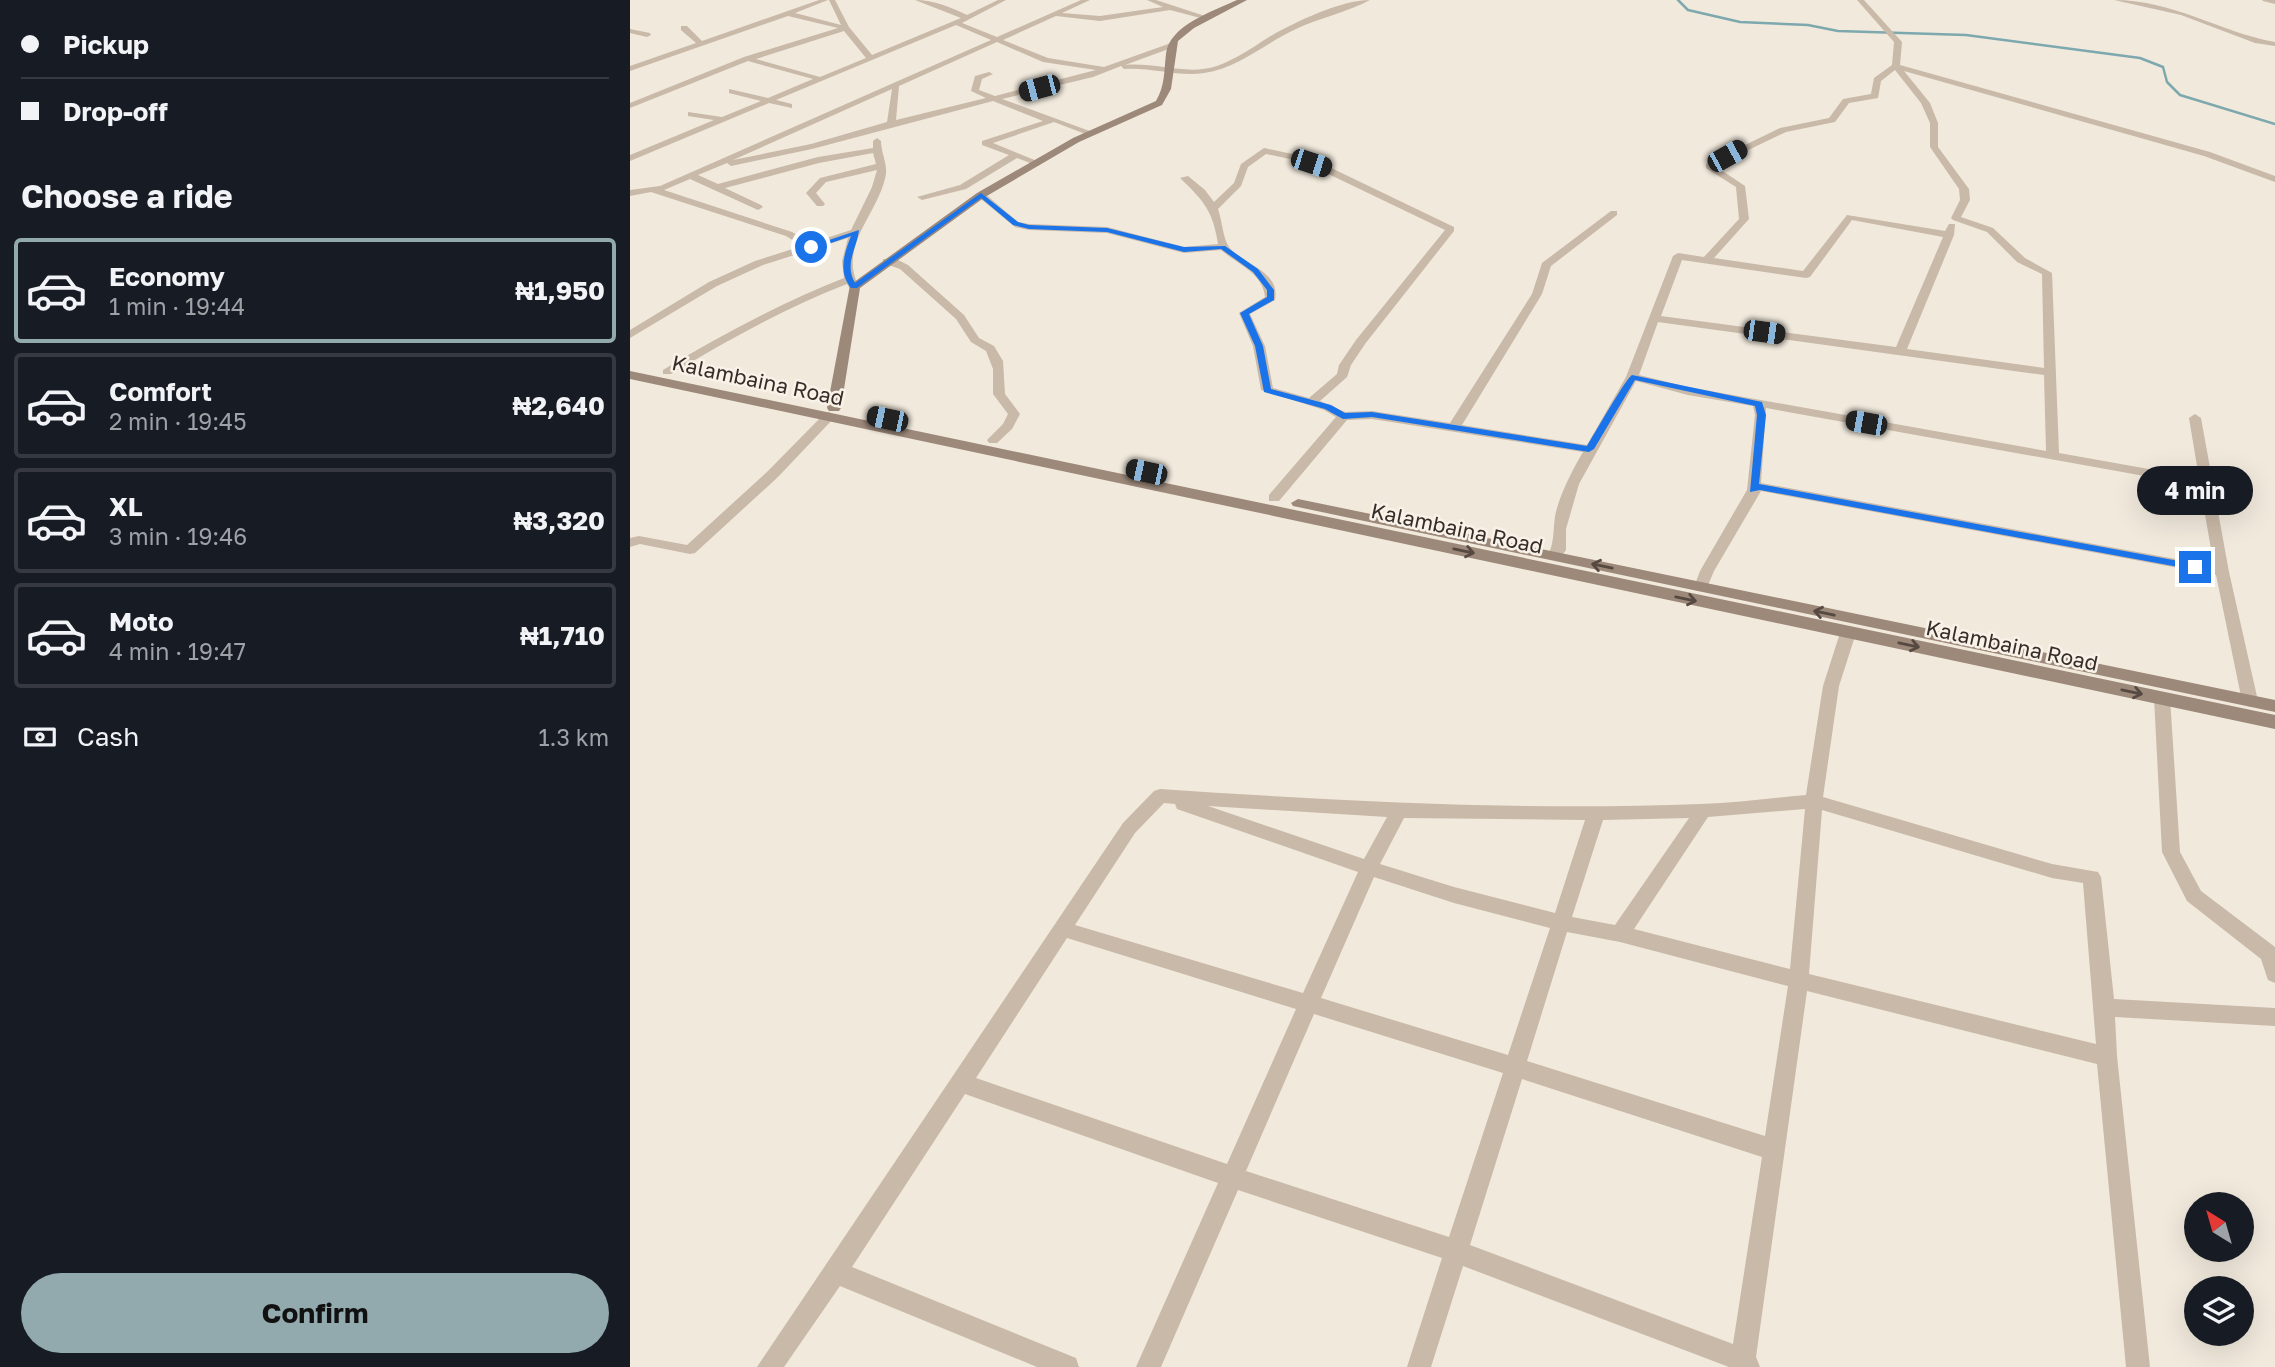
<!DOCTYPE html>
<meta charset="utf-8">
<style>
body{margin:0;font-family:"Golos Text",sans-serif;background:#20242c;color:#f1f3f6;height:100vh;display:flex;flex-direction:column;font-size:26px;white-space:nowrap}
*{box-sizing:border-box;margin:0}
p{font-size:23px;color:#9ea1a6}
.icon{flex:none;width:38px;height:38px;fill:none;stroke:currentColor;stroke-width:2;stroke-linecap:round;stroke-linejoin:round}
.map{position:relative;flex:1;overflow:hidden}
.details{display:flex;flex-direction:column;background:#171b24;width:630px}
.details>*{flex:none}
.banner{display:grid;align-content:center;height:154px;padding:0 21px;background:#171b24}
.needle{width:46px;rotate:323deg}
.buttons{position:absolute;left:1554px;top:1192px;display:grid;gap:14px}
.buttons a{display:grid;place-items:center;width:70px;height:70px;border-radius:50%;background:#171b24;box-shadow:0 7px 28px #0002;font-size:35px}
.end{position:absolute;width:32px;height:32px;margin:-16px;border:9px solid #1a73e8;background:#fff;box-shadow:0 0 0 4px #fff}
.from{border-radius:50%}
.bubble{position:absolute;height:49px;border-radius:24px;background:#171b24;box-shadow:0 7px 28px #0002;font-size:23px;font-weight:700;line-height:49px;text-align:center}
.car{position:absolute;width:21px;height:42px;margin:-21px -10px;border-radius:9px;box-shadow:0 0 5px 2px #0007;background:linear-gradient(#222 24%,#8ab4d8 0 40%,#222 0 76%,#8ab4d8 0 86%,#222 0)}
.banner b{display:flex;align-items:center;gap:24px;height:66px;font-size:26px}
.banner b+b{border-top:2px solid #363941}
.banner i{width:18px;height:18px;background:#f1f3f6}
ul{padding:0;list-style:none}
li{display:flex;align-items:center;gap:21px;height:105px;margin:0 14px 10px;padding:0 7px;border:4px solid #363941;border-radius:7px}
li div{flex:1}
li b{display:block;font-size:26px}
li em{font-style:normal;font-weight:700}
li.active{border-color:#92a9ae}
li>.icon{width:63px;height:63px;stroke-width:1.5}
h2{padding:0 21px;font-size:32px;line-height:84px}
.pay{display:flex;align-items:center;gap:18px;height:77px;padding:0 21px;font-size:26px}
.pay p{margin-inline-start:auto}
.action{display:flex;gap:14px;margin-top:auto;padding:14px 21px}
.action a{flex:1;height:80px;border-radius:42px;background:#92a9ae;color:#111;font-size:28px;font-weight:700;line-height:80px;text-align:center}
main{display:flex;flex:1;min-height:0}
.map>svg:first-child{display:block}
.lines{fill:none;stroke-linecap:round;stroke-linejoin:round}
.stream{stroke:#7ca8ae;stroke-width:2.5}
.street{fill:#c9b9a8;fill-rule:evenodd}
.secondary{fill:#9d897a;fill-rule:evenodd}
.oneway{stroke:#554941}
.route{fill:#1a73e8}
.labels{text-anchor:middle;dominant-baseline:central;stroke-width:5;stroke-linejoin:round;paint-order:stroke}
.street-label{font-size:21px;fill:#362d28;stroke:#f9f2e8}
</style>
<main>
<section class="details">
<div class="banner">
<b><i class="from"></i>Pickup</b>
<b><i></i>Drop-off</b>
</div>
<h2>Choose a ride</h2>
<ul>
<li class="active"><svg class="icon" aria-label="car" viewBox="0 0 24 24"><path d="M5 17H2v-5l4-1 3-4h7l3 4 3 1v5h-3M9 17h6M6 11h13"/><circle cx="7" cy="17" r="2"/><circle cx="17" cy="17" r="2"/></svg><div><b>Economy</b><p>1 min · 19:44</p></div><em>₦1,950</em></li>
<li><svg class="icon" aria-label="car" viewBox="0 0 24 24"><path d="M5 17H2v-5l4-1 3-4h7l3 4 3 1v5h-3M9 17h6M6 11h13"/><circle cx="7" cy="17" r="2"/><circle cx="17" cy="17" r="2"/></svg><div><b>Comfort</b><p>2 min · 19:45</p></div><em>₦2,640</em></li>
<li><svg class="icon" aria-label="car" viewBox="0 0 24 24"><path d="M5 17H2v-5l4-1 3-4h7l3 4 3 1v5h-3M9 17h6M6 11h13"/><circle cx="7" cy="17" r="2"/><circle cx="17" cy="17" r="2"/></svg><div><b>XL</b><p>3 min · 19:46</p></div><em>₦3,320</em></li>
<li><svg class="icon" aria-label="car" viewBox="0 0 24 24"><path d="M5 17H2v-5l4-1 3-4h7l3 4 3 1v5h-3M9 17h6M6 11h13"/><circle cx="7" cy="17" r="2"/><circle cx="17" cy="17" r="2"/></svg><div><b>Moto</b><p>4 min · 19:47</p></div><em>₦1,710</em></li>
</ul>
<div class="pay"><svg class="icon" aria-label="cash" viewBox="0 0 24 24"><path d="M3 7h18v10H3z"/><circle cx="12" cy="12" r="2"/></svg>Cash<p>1.3 km</p></div>
<div class="action"><a>Confirm</a></div>
</section>
<div class="map">
<svg width="1645" height="1367" viewBox="0 0 1645 1367">
<rect width="100%" height="100%" fill="#f1e9dc"/>
<g class="lines">
<path class="stream" d="M1048 0 1058 10 1110 22 1178 25 1208 31 1336 35 1510 58 1533 67 1537 82 1550 95 1645 124"/>
<path class="street" d="M189 0H198L165 13 211 25 199 0H205L219 27 242 55 331 18 285 0C304 0 320 7 337 15L368 0H376L332 23 367 37 451 0H460L432 13 470 16 533 7 517 0H526L581 18 578 20 540 10 470 21 426 16 373 40 418 58 474 67 541 43 544 47 495 65C526 62 557 76 587 66 606 59 622 48 639 37 665 22 711 0 740 0 718 12 689 18 666 29 635 43 609 68 574 73 548 77 521 67 494 69L491 66 463 77 372 99 465 133 458 135 424 122 363 143 412 163 408 166 387 158 336 189 292 200 287 197 330 185 379 155 352 145V141L413 121 363 101 182 149 101 166 97 163 68 175 88 184 188 157 243 148V141L247 138 251 141C251 152 257 163 256 174 249 214 207 245 229 287L228 289H220L217 284C155 308 98 340 41 374H33V370C91 335 151 303 214 278L212 261 218 238 133 265 87 286 0 338V330L79 282 125 261 172 246 156 236 21 192 0 196V190L30 186 361 40 326 25 146 100 162 104V108L139 103 0 161V155L84 120 58 116V112L92 117 131 101 99 93V89L138 98 183 79 118 61 0 108V103L114 57 208 28 158 16 0 71V66L66 43 51 30V26H57L72 41ZM214 31 236 58 190 77 126 59ZM367 42 413 62 466 70 365 96 349 90 352 79 363 74 359 72 345 76 341 91 356 98 266 120 269 86ZM262 89 257 122 181 144 103 160ZM243 153 246 164 190 178 176 193 187 206H193L195 204 186 193 196 182 247 170 242 187 221 230 181 243 162 232 34 190 60 179 128 210 133 207 131 205 95 188 189 163Z
M1227 0H1234L1272 42 1270 65 1580 152 1645 176V182L1574 156 1274 71 1300 103 1308 123V147L1339 189 1340 200 1331 217 1363 228 1395 258 1422 273 1429 453 1569 478 1559 418 1565 414 1571 418 1599 572 1628 701 1626 705 1620 707 1612 701 1586 575 1131 491 1084 571 1076 590H1066L1064 587 1070 571 1117 490 1125 415 1123 406 1058 395 1006 381 949 484 936 529V550L929 559 924 560 917 556C926 544 922 523 927 508 933 488 943 469 953 452L742 419 717 420 649 501H639V495L706 417 694 410 631 390 623 346 609 313 635 297C633 273 607 264 591 250L554 253 477 233 399 230 385 227 346 195 354 193 388 222 399 224 477 227 554 247 588 244C583 211 574 201 550 178L558 176 575 190 584 202 604 183 611 164 634 148 667 155 695 165 824 227V231L735 344 721 365 717 377 690 401 715 412 742 411 820 423 902 294 912 263 981 211H987V215L921 266 912 294 832 425 957 445 996 377 1043 256 1048 253 1074 257 1109 219 1106 187 1076 168V164L1150 128 1199 118 1213 99 1241 94 1244 78 1262 65 1264 42ZM1265 70 1291 103 1300 123V147L1329 189 1330 200 1321 218 1323 220 1357 232 1387 262 1412 274 1414 368 1277 349 1324 235 1325 224H1319L1315 231 1217 215 1173 271 1084 258 1119 219 1115 186 1085 166 1156 132 1205 122 1219 103 1248 98 1251 81ZM636 154 660 159 688 169 815 230 726 340 709 365 707 374 679 398 643 388 635 346 620 314 645 300C651 271 613 265 599 247 593 239 592 220 588 209L611 186 618 167ZM1222 220 1313 237 1266 347 1031 316 1052 260 1176 278 1180 277ZM1028 322 1414 375 1416 451 1058 387 1009 375ZM1136 408 1570 486 1584 566 1131 483Z
M1484 0C1544 0 1589 32 1645 42V46L1625 43 1551 15Z
M1632 0H1645V4L1633 1Z
M0 29 20 33 21 35 17 37 0 33Z
M253 259H266L278 265 334 315 349 338 364 346 373 361 375 394 390 414 382 429 367 443H359L357 440 373 424 378 414 363 394V369L356 351 341 342 326 319 270 269 253 263Z
M199 412 205 416 203 419 148 477 65 553 60 554 10 544 0 547V538L9 536 57 545 138 471 195 413Z
M1218 628 1226 633 1209 686 1193 797 1422 864 1468 872 1471 877 1484 999 1645 1008V1026L1485 1017 1487 1056 1520 1367H1496L1467 1064 1177 991 1126 1357 1130 1367H1099L833 1266 801 1367H777L812 1258 608 1190 531 1367H506L588 1183 335 1094 222 1267 446 1358 449 1367H407L210 1286 154 1367H127L493 823 524 791 530 789C710 801 890 811 1071 804 1106 803 1141 798 1176 795L1193 686 1210 633ZM534 803 545 804 547 809 728 872 673 993 445 925 505 833ZM578 806 757 817 734 859ZM1175 809 1160 969 1004 929 1078 817ZM1192 810 1422 878 1453 883 1466 1044 1179 974ZM774 818 955 820 925 913 824 887 750 864ZM1059 818 985 925 942 917 973 820ZM744 877 824 903 920 928 878 1055 691 998ZM937 932 990 942 1158 986 1135 1136 897 1061ZM437 938 666 1009 597 1164 346 1078ZM684 1014 873 1073 819 1237 616 1171ZM892 1079 1132 1157 1103 1344 840 1245Z
M1532 692 1540 698 1550 852 1571 891 1645 947V983L1638 980 1631 959 1557 901 1532 852 1524 698Z"/>
<path class="secondary" d="M607 0H617L564 28 548 41 541 89 532 105 449 142 355 197 230 288 211 408 209 411H199L197 408 220 285 347 193 443 138 526 101C535 86 534 71 536 54 539 25 584 11 607 0Z
M0 371 1645 715V729L0 379Z
M668 499 1645 700V712L663 506 661 503Z"/>
</g>
<defs><path id="oneway-shaft" d="M-6 0H5M1.5-3L5.5 0L1.5 3" fill="none" stroke-width="1.6" stroke-linecap="round" stroke-linejoin="round" transform="scale(1.75)"/></defs>
<g class="oneway">
<use href="#oneway-shaft" transform="translate(834 551) rotate(12)"/>
<use href="#oneway-shaft" transform="translate(972 566) rotate(-168)"/>
<use href="#oneway-shaft" transform="translate(1056 599) rotate(12)"/>
<use href="#oneway-shaft" transform="translate(1194 613) rotate(-168)"/>
<use href="#oneway-shaft" transform="translate(1279 645) rotate(12)"/>
<use href="#oneway-shaft" transform="translate(1502 692) rotate(12)"/>
</g>
<path class="route" d="M351 193 388 222 399 225 477 228 554 247 595 246 628 269 644 290V300L619 314 633 346 641 389 701 405 715 413 742 412 957 446C964 435 996 378 1002 375L1132 402 1136 415 1129 484 1565 564 1570 567 1565 570 1130 490 1120 492 1127 415 1125 406 1005 380 964 449 959 452 742 417 713 419 695 409 634 392 625 346 610 313 637 297V290L623 272 591 249 554 252 477 232 399 229 383 225 351 198 227 288H221C208 272 214 254 221 236L184 249 178 247 229 230C227 248 214 264 225 283Z"/>
<g class="labels">
<g class="street-label">
<text transform="translate(128 380) rotate(12)">Kalambaina Road</text>
<text transform="translate(827 528) rotate(12)">Kalambaina Road</text>
<text transform="translate(1382 645) rotate(12)">Kalambaina Road</text>
</g>
</g>
</svg>
<div class="buttons">
<a><svg class="needle" viewBox="-14 -14 28 28"><path d="M0-13l5 13h-10z" fill="#e53935"/><path d="M0 13l5-13h-10z" fill="#9ea1a6"/></svg></a>
<a><svg class="icon" aria-label="layers" viewBox="0 0 24 24"><path d="M12 4l9 5-9 5-9-5zM3 14l9 5 9-5"/></svg></a>
</div>
<i class="end from" style="left:181px;top:247px"></i>
<i class="end" style="left:1565px;top:567px"></i>
<div class="bubble" style="left:1507px;top:466px;width:116px">4 min</div>
<i class="car" style="left:409px;top:88px;rotate:255deg"></i>
<i class="car" style="left:1097px;top:156px;rotate:61deg"></i>
<i class="car" style="left:681px;top:163px;rotate:108deg"></i>
<i class="car" style="left:1134px;top:332px;rotate:98deg"></i>
<i class="car" style="left:257px;top:419px;rotate:282deg"></i>
<i class="car" style="left:1236px;top:423px;rotate:280deg"></i>
<i class="car" style="left:516px;top:472px;rotate:282deg"></i>
</div>
</main>
